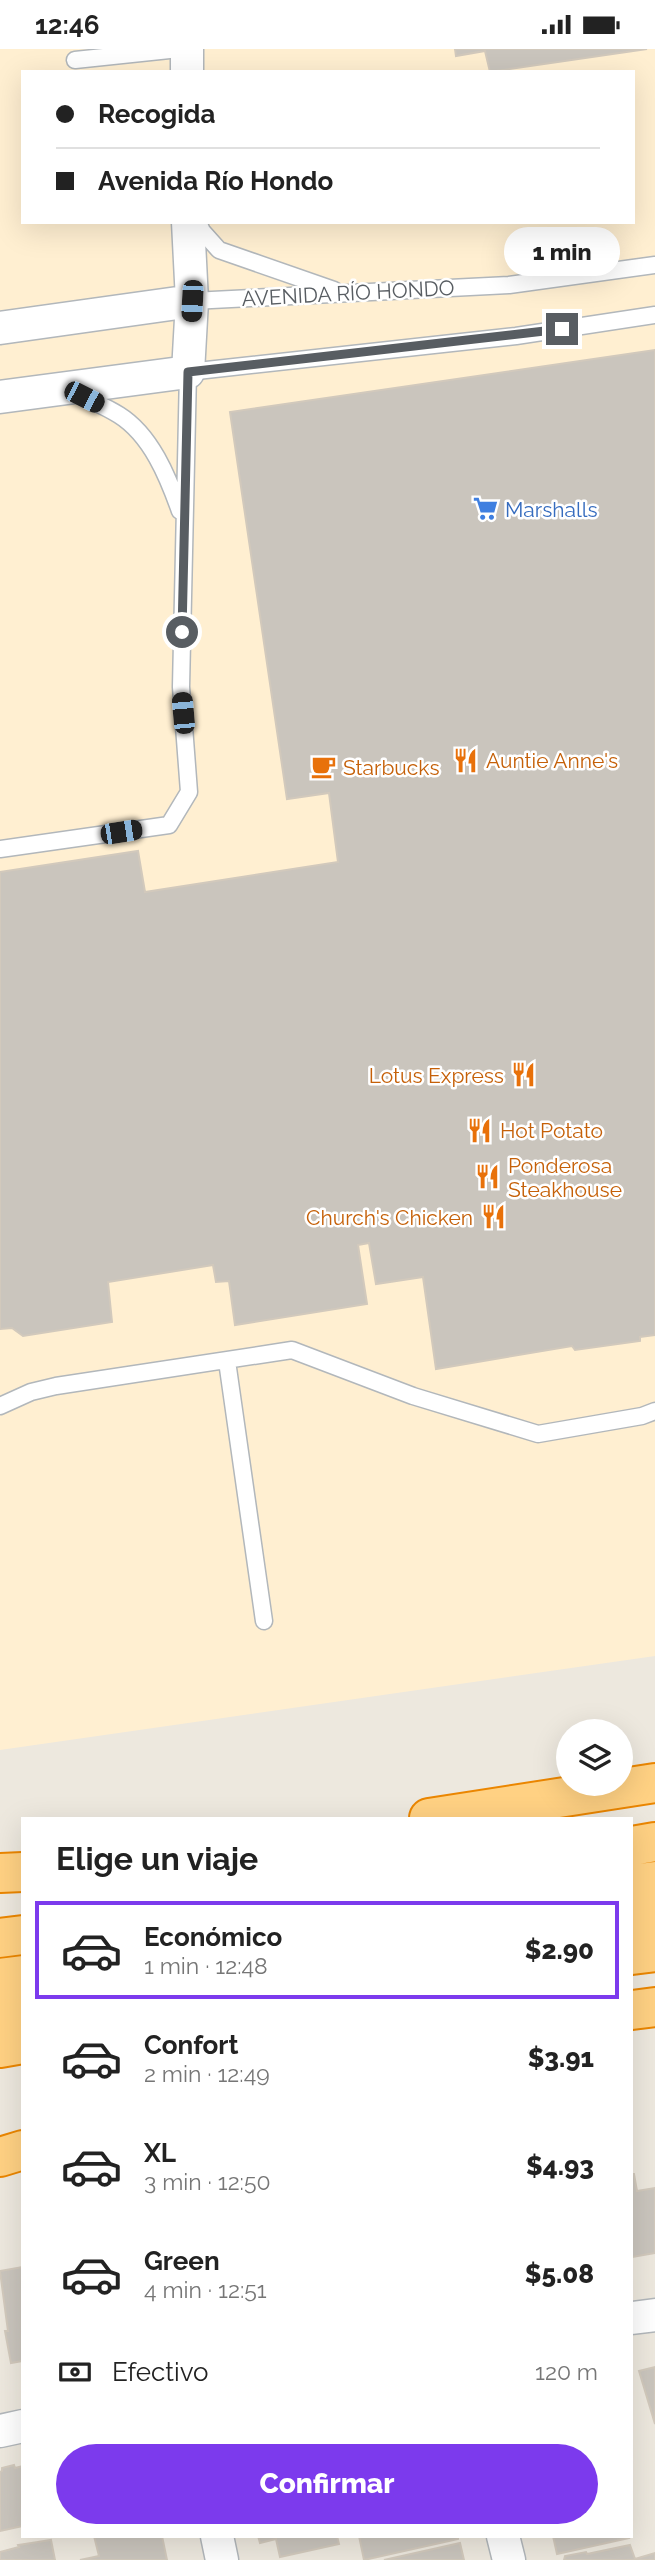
<!DOCTYPE html>
<html lang="es">
<meta charset="utf-8">
<style>
body{margin:0;font-family:Raleway,sans-serif;background:#f2f2f2;color:#222;height:100vh;display:flex;flex-direction:column;font-size:26px;white-space:nowrap}
*{box-sizing:border-box;margin:0}
p{font-size:23px;color:#767676}
.icon{flex:none;width:38px;height:38px;fill:none;stroke:currentColor;stroke-width:2;stroke-linecap:round;stroke-linejoin:round}
.map{position:relative;flex:1;overflow:hidden}
.drawer{position:absolute;left:21px;top:1768px;width:612px;height:721px;display:flex;flex-direction:column;background:#fff;border-radius:0px;box-shadow:0 7px 28px #0002}
.drawer>*{flex:none}
.top-card{position:absolute;left:21px;top:21px;width:614px;height:154px;border-radius:0px;box-shadow:0 7px 28px #0002;display:grid;align-content:center;height:154px;padding:0 35px;background:#fff}
.buttons{position:absolute;left:556px;top:1670px;display:grid;gap:14px}
.buttons a{display:grid;place-items:center;width:77px;height:77px;border-radius:50%;background:#fff;box-shadow:0 7px 28px #0002;font-size:35px}
.end{position:absolute;width:32px;height:32px;margin:-16px;border:9px solid #585d62;background:#fff;box-shadow:0 0 0 4px #fff}
.from{border-radius:50%}
.bubble{position:absolute;height:49px;border-radius:24px;background:#fff;box-shadow:0 7px 28px #0002;font-size:23px;font-weight:800;line-height:49px;text-align:center}
.car{position:absolute;width:21px;height:42px;margin:-21px -10px;border-radius:9px;box-shadow:0 0 5px 2px #0007;background:linear-gradient(#222 24%,#8ab4d8 0 40%,#222 0 76%,#8ab4d8 0 86%,#222 0)}
.top-card b{display:flex;align-items:center;gap:24px;height:66px;font-size:26px}
.top-card b+b{border-top:2px solid #e0e0e0}
.top-card i{width:18px;height:18px;background:#222}
ul{padding:0;list-style:none}
li{display:flex;align-items:center;gap:21px;height:98px;margin:0 14px 10px;padding:0 21px;border:4px solid transparent;border-radius:0px}
li div{flex:1}
li b{display:block;font-size:26px}
li em{font-style:normal;font-weight:800}
li.selected{border-color:#7c3aed}
li>.icon{width:63px;height:63px;stroke-width:1.5}
h2{padding:0 35px;font-size:32px;line-height:84px}
.pay{display:flex;align-items:center;gap:18px;height:77px;padding:0 35px;font-size:26px}
.pay p{margin-inline-start:auto}
.button{display:flex;gap:14px;margin-top:auto;padding:14px 35px}
.button a{flex:1;height:80px;border-radius:42px;background:#7c3aed;color:#fff;font-size:28px;font-weight:800;line-height:80px;text-align:center}
.status{display:flex;justify-content:space-between;align-items:center;height:49px;padding:0 35px;background:#fff;direction:ltr}
.status svg{height:19px;fill:currentColor}
.map>svg:first-child{display:block}
.commercial{fill:#ffefd1;fill-rule:evenodd}
.building{fill:#cac5bd;stroke:#d2c9bc;stroke-width:2}
.lines{fill:none;stroke-linecap:round;stroke-linejoin:round}
.service-casing{stroke:#b2b7bb;stroke-width:19}
.minor-casing{stroke:#b2b7bb;stroke-width:35}
.motorway-casing{stroke:#eb8600;stroke-width:42}
.service{stroke:#fff;stroke-width:16}
.minor{stroke:#fff;stroke-width:32}
.motorway{stroke:#ffd183;stroke-width:38}
.route{stroke:#585d62;stroke-width:9}
.labels{text-anchor:middle;dominant-baseline:central;stroke-width:5;stroke-linejoin:round;paint-order:stroke}
.street-label{font-size:21px;fill:#585d62;stroke:#fff}
.shop-label{font-size:21px;fill:#366cbe;stroke:#fff;text-anchor:start}
.food-label{font-size:21px;fill:#c56008;stroke:#fff;text-anchor:start}
</style>
<div class="status"><b>12:46</b><svg viewBox="0 0 49 12"><path d="M0 12V9h3v3zM5 12V6h3v6zM10 12V3h3v9zM15 12V0h3v12zM26 1h20v11H26zM47 4h2v5h-2z"/></svg></div>
<div class="map">
<svg width="655" height="2511" viewBox="0 0 655 2511">
<rect width="100%" height="100%" fill="#ede8de"/>
<path class="commercial" d="M0 0H655V1607L0 1701ZM23 23H634V173H23Z"/>
<path class="building" d="M455 0H647L490 23 485 2 456 7Z
M655 301V1286L640 1288V1292L575 1301 572 1297 436 1320 423 1228 376 1235 369 1194 358 1196 367 1255 235 1276 229 1232 216 1233 213 1216 108 1233 112 1273 23 1287 12 1279 0 1280V823L138 802 145 843 338 813 329 744 287 750 230 363Z
M632 2125H634L637 2142 655 2139V2204L632 2208Z
M23 2218V2312L11 2314 5 2282H8L0 2222Z
M655 2318V2375L639 2322Z
M14 2416 15 2419 23 2417V2477L0 2482V2423L2 2422V2419Z
M94 2487H162L167 2511H80L99 2507Z
M258 2487H337L339 2495 280 2508 276 2490 260 2494Z
M359 2487H458V2490L364 2511Z
M553 2487H628L629 2489 557 2505Z
M51 2491 55 2511H0V2503L19 2498 18 2496Z
M460 2494 464 2511H384Z
M630 2496 635 2510 655 2504V2511H564L565 2507 586 2503 587 2505Z"/>
<g class="lines">
<defs>
<path id="service" d="M75 11 179 0
M198 173 202 182 219 201 334 241
M192 252 509 236 655 216
M74 343C89 351 105 357 119 366 151 386 168 428 180 462
M0 800 169 776 189 743 181 638 188 323 516 287 655 266
M227 1312 264 1572
M0 1357 31 1343 56 1337 292 1301 413 1347 538 1385 642 1367 655 1362"/>
<path id="minor" d="M187 0V23
M0 279 192 252
M0 348 188 323 192 252 188 173
M632 2269 655 2266
M0 2382 23 2377
M217 2487 222 2511
M503 2487 509 2511"/>
<path id="motorway" d="M429 1769 655 1734
M632 1797 655 1793
M0 1824 23 1823
M632 1835 655 1832
M632 1871 655 1867
M0 1889 23 1886
M632 1906 655 1903
M0 1929 23 1926
M632 1961 655 1958
M0 1966 23 1962
M0 1999 23 1995
M0 2108 23 2101"/>
</defs>
<use href="#service" class="service-casing"/>
<use href="#minor" class="minor-casing"/>
<use href="#motorway" class="motorway-casing"/>
<use href="#service" class="service"/>
<use href="#minor" class="minor"/>
<use href="#motorway" class="motorway"/>
</g>
<g class="lines">
<path class="route" d="M182 583 188 323 562 280"/>
</g>
<defs>
<symbol id="supermarket-bare" viewBox="-9 -9 18 18"><path d="M-6-5.5h2.5l.6 2H6L4.5 2H-2.5L-4.4-4H-6ZM-1.5 3.2a1.3 1.3 0 1 0 .1 0ZM3 3.2a1.3 1.3 0 1 0 .1 0Z" fill="#3f7fe0" stroke="#fff" stroke-width="2.5" paint-order="stroke"/></symbol>
<symbol id="restaurant-bare" viewBox="-9 -9 18 18"><path d="M-5-6h1v4h1v-4h1v4h1v-4h1v5L-1.5 .5V6h-2V.5L-5-1ZM5-6V6H3V1.5H1.5Q1.5-4 5-6Z" fill="#e8710a" stroke="#fff" stroke-width="2.5" paint-order="stroke"/></symbol>
<symbol id="cafe-bare" viewBox="-9 -9 18 18"><path d="M-5.5-4.5H6V0H3Q3 3.5 0 3.5H-2.5Q-5.5 3.5-5.5 0ZM3-3.2v2h1.7v-2ZM-6 4.5H4V6H-6Z" fill="#e8710a" stroke="#fff" stroke-width="2.5" paint-order="stroke"/></symbol>
</defs>
<g fill-rule="evenodd">
<use href="#supermarket-bare" x="468" y="442" width="35" height="35"/>
<use href="#restaurant-bare" x="448" y="694" width="35" height="35"/>
<use href="#cafe-bare" x="306" y="700" width="35" height="35"/>
<use href="#restaurant-bare" x="506" y="1008" width="35" height="35"/>
<use href="#restaurant-bare" x="462" y="1064" width="35" height="35"/>
<use href="#restaurant-bare" x="470" y="1110" width="35" height="35"/>
<use href="#restaurant-bare" x="476" y="1150" width="35" height="35"/>
</g>
<g class="labels">
<g class="street-label">
<text transform="translate(348 244) rotate(-3)">AVENIDA RÍO HONDO</text>
</g>
<g class="shop-label">
<text x="505" y="460">Marshalls</text>
</g>
<g class="food-label">
<text x="486" y="711">Auntie Anne's</text>
<text x="343" y="718">Starbucks</text>
<text x="504" y="1026" text-anchor="end">Lotus Express</text>
<text x="500" y="1081">Hot Potato</text>
<text x="508" y="1116">Ponderosa<tspan x="508" dy="24">Steakhouse</tspan></text>
<text x="473" y="1168" text-anchor="end">Church's Chicken</text>
</g>
</g>
</svg>
<div class="buttons">
<a><svg class="icon" aria-label="layers" viewBox="0 0 24 24"><path d="M12 4l9 5-9 5-9-5zM3 14l9 5 9-5"/></svg></a>
</div>
<i class="end from" style="left:182px;top:583px"></i>
<i class="end" style="left:562px;top:280px"></i>
<div class="bubble" style="left:504px;top:178px;width:116px">1 min</div>
<i class="car" style="left:192px;top:252px;rotate:183deg"></i>
<i class="car" style="left:84px;top:348px;rotate:117deg"></i>
<i class="car" style="left:183px;top:664px;rotate:355deg"></i>
<i class="car" style="left:121px;top:783px;rotate:81deg"></i>
<div class="top-card">
<b><i class="from"></i>Recogida</b>
<b><i></i>Avenida Río Hondo</b>
</div>
<section class="drawer">
<h2>Elige un viaje</h2>
<ul>
<li class="selected"><svg class="icon" aria-label="car" viewBox="0 0 24 24"><path d="M5 17H2v-5l4-1 3-4h7l3 4 3 1v5h-3M9 17h6M6 11h13"/><circle cx="7" cy="17" r="2"/><circle cx="17" cy="17" r="2"/></svg><div><b>Económico</b><p>1 min · 12:48</p></div><em>$2.90</em></li>
<li><svg class="icon" aria-label="car" viewBox="0 0 24 24"><path d="M5 17H2v-5l4-1 3-4h7l3 4 3 1v5h-3M9 17h6M6 11h13"/><circle cx="7" cy="17" r="2"/><circle cx="17" cy="17" r="2"/></svg><div><b>Confort</b><p>2 min · 12:49</p></div><em>$3.91</em></li>
<li><svg class="icon" aria-label="car" viewBox="0 0 24 24"><path d="M5 17H2v-5l4-1 3-4h7l3 4 3 1v5h-3M9 17h6M6 11h13"/><circle cx="7" cy="17" r="2"/><circle cx="17" cy="17" r="2"/></svg><div><b>XL</b><p>3 min · 12:50</p></div><em>$4.93</em></li>
<li><svg class="icon" aria-label="car" viewBox="0 0 24 24"><path d="M5 17H2v-5l4-1 3-4h7l3 4 3 1v5h-3M9 17h6M6 11h13"/><circle cx="7" cy="17" r="2"/><circle cx="17" cy="17" r="2"/></svg><div><b>Green</b><p>4 min · 12:51</p></div><em>$5.08</em></li>
</ul>
<div class="pay"><svg class="icon" aria-label="cash" viewBox="0 0 24 24"><path d="M3 7h18v10H3z"/><circle cx="12" cy="12" r="2"/></svg>Efectivo<p>120 m</p></div>
<div class="button"><a>Confirmar</a></div>
</section>
</div>
